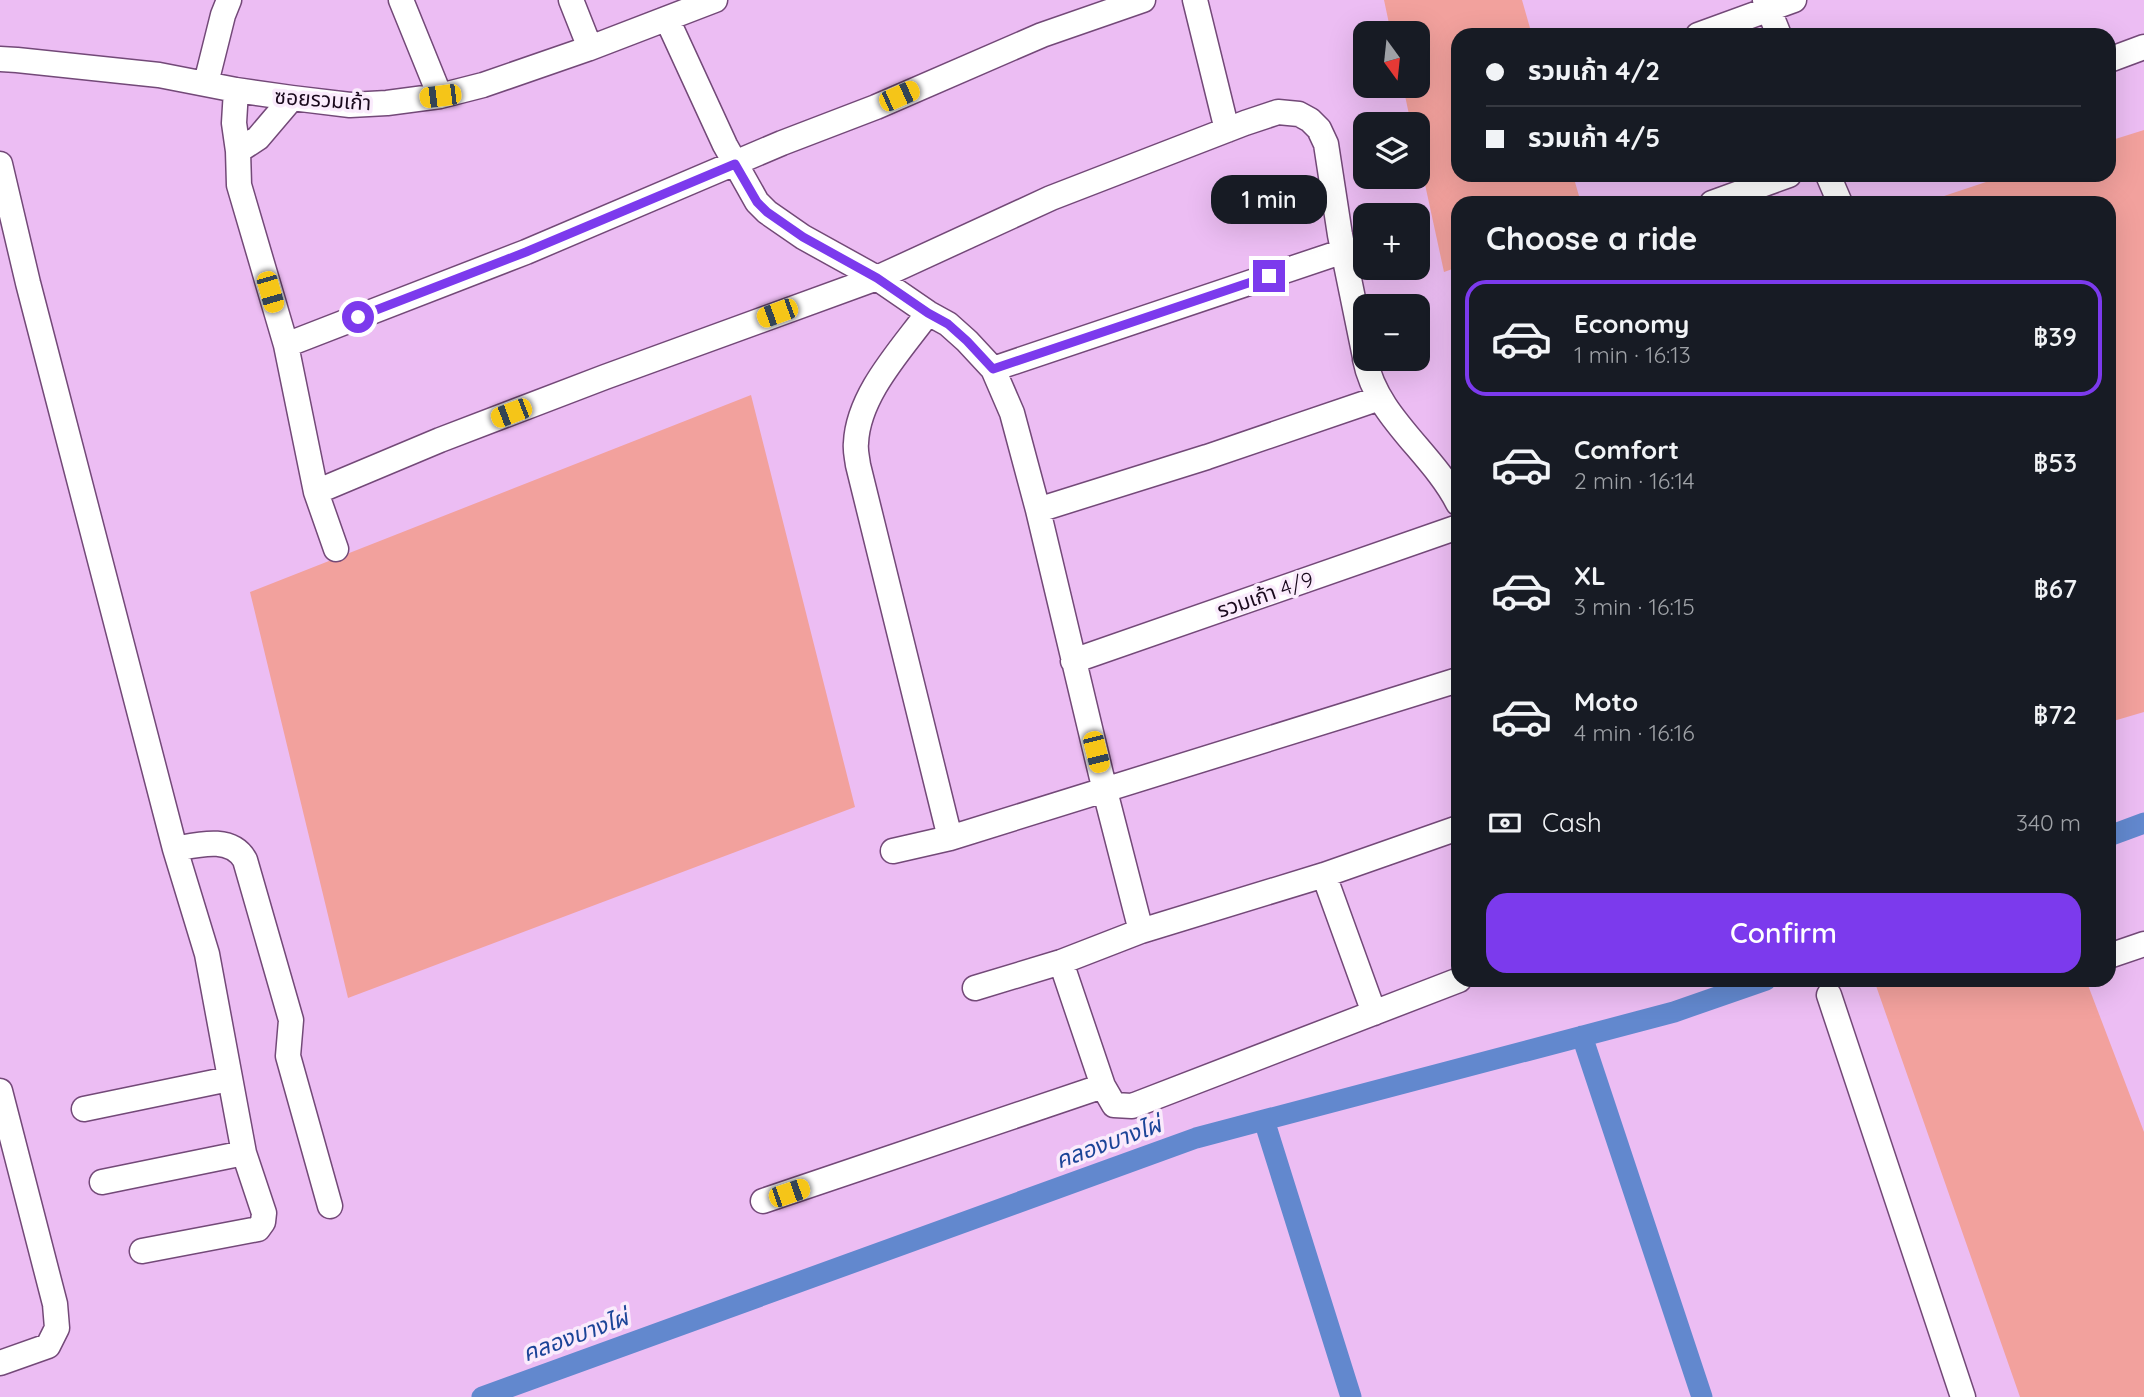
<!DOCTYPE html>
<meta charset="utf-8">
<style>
body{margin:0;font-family:Quicksand,"Noto Sans Thai",sans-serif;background:#242831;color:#f1f3f6;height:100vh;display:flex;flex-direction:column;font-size:26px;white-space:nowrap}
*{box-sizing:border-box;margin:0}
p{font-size:23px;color:#9ea1a6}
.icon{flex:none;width:38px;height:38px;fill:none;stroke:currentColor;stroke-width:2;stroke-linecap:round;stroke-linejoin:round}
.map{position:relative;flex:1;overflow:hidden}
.side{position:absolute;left:1451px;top:196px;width:665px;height:791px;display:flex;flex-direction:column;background:#171b24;border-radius:21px;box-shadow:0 7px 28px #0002}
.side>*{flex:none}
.hud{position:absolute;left:1451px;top:28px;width:665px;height:154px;border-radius:21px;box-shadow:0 7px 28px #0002;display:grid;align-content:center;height:154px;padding:0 35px;background:#171b24}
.needle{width:46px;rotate:165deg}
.tools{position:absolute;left:1353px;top:21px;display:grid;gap:14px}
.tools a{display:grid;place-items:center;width:77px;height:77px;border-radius:14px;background:#171b24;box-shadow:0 7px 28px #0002;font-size:35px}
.end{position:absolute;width:32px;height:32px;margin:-16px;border:9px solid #7c3aed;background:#fff;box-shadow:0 0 0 4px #fff}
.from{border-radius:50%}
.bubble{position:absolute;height:49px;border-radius:21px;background:#171b24;box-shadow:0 7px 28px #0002;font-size:23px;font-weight:600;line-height:49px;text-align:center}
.car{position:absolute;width:21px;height:42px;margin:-21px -10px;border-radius:9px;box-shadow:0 0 5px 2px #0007;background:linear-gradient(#f5c518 24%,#345 0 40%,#f5c518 0 76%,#345 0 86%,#f5c518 0)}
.hud b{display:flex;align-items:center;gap:24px;height:66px;font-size:26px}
.hud b+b{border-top:2px solid #363941}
.hud i{width:18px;height:18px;background:#f1f3f6}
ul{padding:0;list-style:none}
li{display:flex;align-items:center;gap:21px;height:116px;margin:0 14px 10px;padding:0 21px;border:4px solid transparent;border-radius:21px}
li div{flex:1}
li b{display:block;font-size:26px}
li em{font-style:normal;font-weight:600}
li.selected{border-color:#7c3aed}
li>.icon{width:63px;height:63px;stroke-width:1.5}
h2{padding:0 35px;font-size:32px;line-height:84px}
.pay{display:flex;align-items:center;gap:18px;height:77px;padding:0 35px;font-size:26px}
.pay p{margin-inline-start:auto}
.action{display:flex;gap:14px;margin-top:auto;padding:14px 35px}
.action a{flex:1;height:80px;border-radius:21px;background:#7c3aed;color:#fff;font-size:28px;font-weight:600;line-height:80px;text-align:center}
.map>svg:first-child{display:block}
.green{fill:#f2a19d}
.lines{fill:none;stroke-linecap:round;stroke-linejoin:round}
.canal{stroke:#6288ce;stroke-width:21}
.minor-casing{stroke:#734978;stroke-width:27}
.minor{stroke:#fff;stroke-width:24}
.route{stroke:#7c3aed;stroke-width:9}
.labels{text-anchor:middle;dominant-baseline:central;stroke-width:7;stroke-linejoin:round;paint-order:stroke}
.street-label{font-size:21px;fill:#19091c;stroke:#faebfc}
.water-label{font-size:23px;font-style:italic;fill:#1b4498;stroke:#faebfc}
</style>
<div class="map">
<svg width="2144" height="1397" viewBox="0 0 2144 1397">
<rect width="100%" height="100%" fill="#ecbdf3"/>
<path class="green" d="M1384 0H1522L1532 35H1458V175H1573L1581 203H1458V267L1444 272 1418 152V124H1411L1403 86H1418V33H1391Z
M2144 130V712L2110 722 2109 203H1923L2007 175H2109V141Z
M751 395 855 807 348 998 250 592Z
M1874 980H2086L2144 1132V1397H2020Z"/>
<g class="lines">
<path class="canal" d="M2109 836 2144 823
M1582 1036 1702 1397
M1264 1120 1351 1397
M482 1397 1196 1138 1674 1012 1766 980"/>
<defs>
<path id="minor" d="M401 0 440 96
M571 0 590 48
M1195 0 1227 130
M1765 0 1779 35
M667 19 725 145 757 202 767 212 803 237 877 278 928 313 948 324 967 341 993 369 1012 413 1038 510 1105 791 1141 931
M1698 35 1794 0
M0 59 17 60 159 75 236 90 292 98 350 105 387 103 440 96 483 85 590 48 715 0
M2109 60 2144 47
M206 83 223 15 229 0
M236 90 234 123 238 151 239 185 286 345 316 492 336 549
M238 151 258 138 292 98
M0 164 28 283 175 849 207 954 244 1153 264 1213 263 1222 258 1229 142 1251
M1828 175 1840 203
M1712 203 1789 175
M928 313C901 350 858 395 856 443 855 450 857 457 858 465L950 838
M286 345 526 252 782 143 876 107 1042 35 1143 0
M1365 359C1376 417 1432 452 1458 503
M993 369 1344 251
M316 492 440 440 605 377 877 278 1051 198 1245 123 1278 112 1299 114 1310 120 1319 129 1326 144 1340 235 1365 357
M1038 510 1207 457 1380 398
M1073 661 1458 527
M175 849C197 845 231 835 245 860L291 1020 288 1056 330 1206
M893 851 950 838 1458 680
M1324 875 1374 1013
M2109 956 2144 944
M975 988 1061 962 1141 931 1324 875 1458 828
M1829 995 1963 1397
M1103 1086 1114 1105 1132 1106 1459 980
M0 1091 55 1304 57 1328 48 1346 0 1363
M84 1109 229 1079
M102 1182 244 1153
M763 1201 1103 1086 1061 962"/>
</defs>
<use href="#minor" class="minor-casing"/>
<use href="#minor" class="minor"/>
</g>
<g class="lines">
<path class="route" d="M358 317 526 252 735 164 757 202 767 212 803 237 877 278 928 313 948 324 967 341 993 369 1269 276"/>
</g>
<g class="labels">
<g class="street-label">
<text transform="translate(323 99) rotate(4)">ซอยรวมเก้า</text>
<text transform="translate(1265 594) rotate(-19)">รวมเก้า 4/9</text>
</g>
<g class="water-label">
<text transform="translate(1108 1142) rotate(-20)">คลองบางไผ่</text>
<text transform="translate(575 1335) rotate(-20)">คลองบางไผ่</text>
</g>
</g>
</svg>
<div class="tools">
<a><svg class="needle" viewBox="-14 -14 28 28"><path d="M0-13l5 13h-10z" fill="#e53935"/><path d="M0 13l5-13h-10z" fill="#9ea1a6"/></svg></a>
<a><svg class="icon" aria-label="layers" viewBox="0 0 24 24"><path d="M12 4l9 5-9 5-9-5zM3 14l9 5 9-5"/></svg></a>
<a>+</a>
<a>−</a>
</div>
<i class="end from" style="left:358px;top:317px"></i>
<i class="end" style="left:1269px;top:276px"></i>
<div class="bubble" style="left:1211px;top:175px;width:116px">1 min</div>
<i class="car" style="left:440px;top:96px;rotate:263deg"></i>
<i class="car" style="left:899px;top:96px;rotate:66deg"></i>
<i class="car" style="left:270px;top:292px;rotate:164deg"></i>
<i class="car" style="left:777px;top:313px;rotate:250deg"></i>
<i class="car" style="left:511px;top:413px;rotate:249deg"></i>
<i class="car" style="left:1096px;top:752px;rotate:166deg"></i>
<i class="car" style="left:789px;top:1193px;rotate:71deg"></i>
<div class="hud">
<b><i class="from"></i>รวมเก้า 4/2</b>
<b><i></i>รวมเก้า 4/5</b>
</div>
<section class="side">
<h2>Choose a ride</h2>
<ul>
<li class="selected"><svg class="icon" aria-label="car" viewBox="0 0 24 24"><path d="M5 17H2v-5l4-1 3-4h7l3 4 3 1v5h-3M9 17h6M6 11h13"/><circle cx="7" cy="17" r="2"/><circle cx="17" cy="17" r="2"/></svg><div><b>Economy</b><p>1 min · 16:13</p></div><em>฿39</em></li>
<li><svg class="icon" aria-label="car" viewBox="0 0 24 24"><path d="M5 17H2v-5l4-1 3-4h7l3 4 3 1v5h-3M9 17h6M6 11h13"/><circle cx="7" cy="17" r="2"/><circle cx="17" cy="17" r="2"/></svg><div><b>Comfort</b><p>2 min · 16:14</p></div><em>฿53</em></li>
<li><svg class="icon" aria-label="car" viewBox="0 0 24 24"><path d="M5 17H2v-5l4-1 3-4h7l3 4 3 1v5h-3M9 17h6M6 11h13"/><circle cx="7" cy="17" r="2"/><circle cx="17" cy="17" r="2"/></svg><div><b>XL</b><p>3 min · 16:15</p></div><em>฿67</em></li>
<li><svg class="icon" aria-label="car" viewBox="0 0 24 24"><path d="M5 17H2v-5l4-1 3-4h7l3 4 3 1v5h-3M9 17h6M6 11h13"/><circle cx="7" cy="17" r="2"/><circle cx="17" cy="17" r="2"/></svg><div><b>Moto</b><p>4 min · 16:16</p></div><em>฿72</em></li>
</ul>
<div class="pay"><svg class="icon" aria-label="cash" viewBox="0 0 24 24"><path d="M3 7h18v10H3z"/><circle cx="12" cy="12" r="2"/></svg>Cash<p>340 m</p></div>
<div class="action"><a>Confirm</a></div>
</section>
</div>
